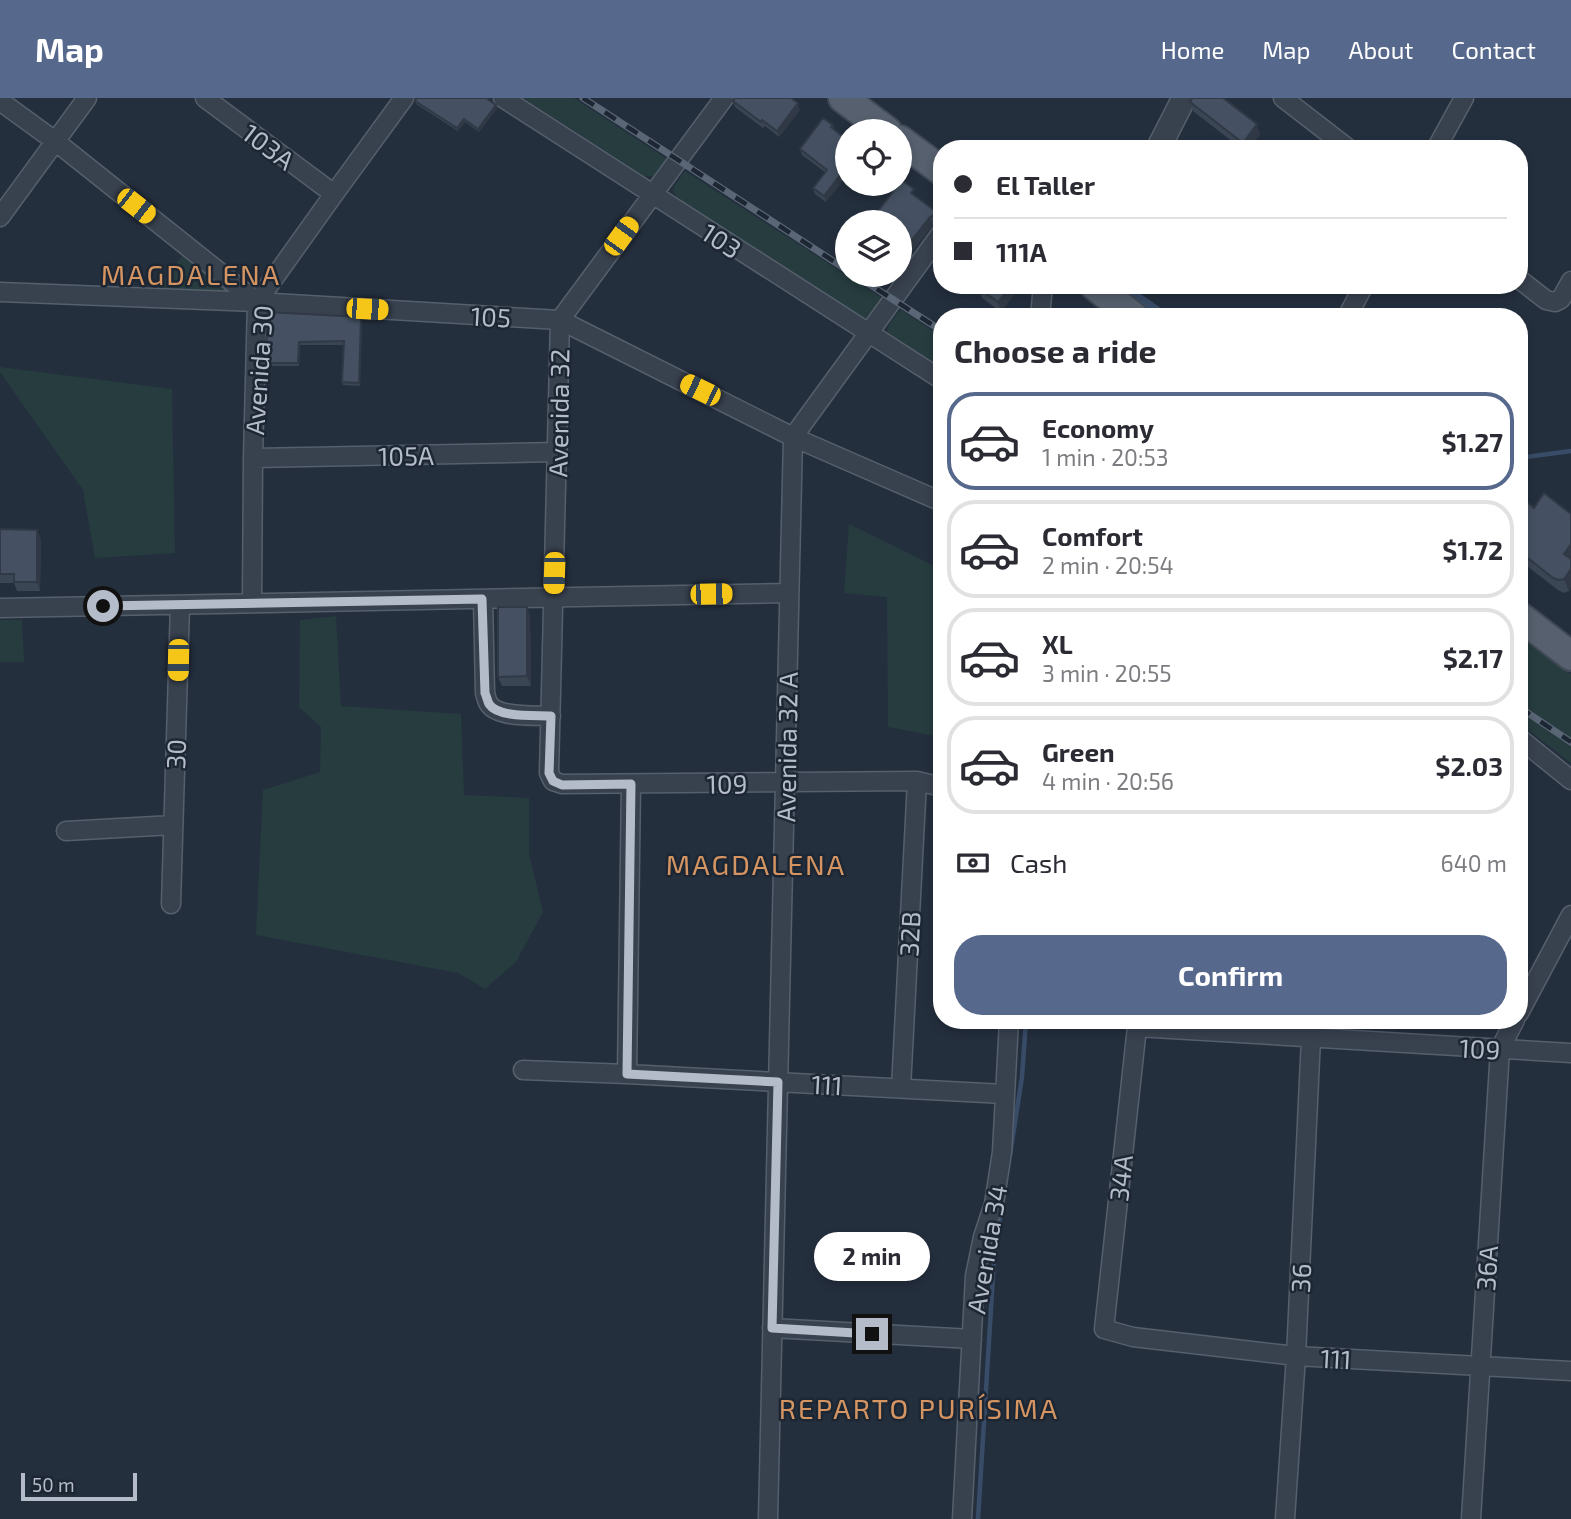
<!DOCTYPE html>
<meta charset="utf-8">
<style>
body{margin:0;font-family:"Exo 2",sans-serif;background:#f7f7f7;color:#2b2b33;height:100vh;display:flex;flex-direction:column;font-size:26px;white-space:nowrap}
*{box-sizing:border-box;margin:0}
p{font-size:23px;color:#7c7c81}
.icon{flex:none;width:38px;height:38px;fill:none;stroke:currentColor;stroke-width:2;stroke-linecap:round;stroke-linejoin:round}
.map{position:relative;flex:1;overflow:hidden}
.drawer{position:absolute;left:933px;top:210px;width:595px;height:721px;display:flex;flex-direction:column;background:#fff;border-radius:28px;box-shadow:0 4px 10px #0003}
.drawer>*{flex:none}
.guide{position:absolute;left:933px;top:42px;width:595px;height:154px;border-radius:28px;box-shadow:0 4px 10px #0003;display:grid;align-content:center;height:154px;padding:0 21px;background:#fff}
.tools{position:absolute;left:835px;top:21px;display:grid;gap:14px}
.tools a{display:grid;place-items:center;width:77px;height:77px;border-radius:50%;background:#fff;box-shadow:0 4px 10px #0003;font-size:35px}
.scale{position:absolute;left:21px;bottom:18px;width:116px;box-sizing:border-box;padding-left:7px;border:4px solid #b4bcc9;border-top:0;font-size:19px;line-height:24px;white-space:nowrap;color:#b4bcc9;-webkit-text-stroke:5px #1d2633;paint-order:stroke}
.end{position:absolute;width:32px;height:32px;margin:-16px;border:9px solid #b4bcc9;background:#111;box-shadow:0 0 0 4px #111}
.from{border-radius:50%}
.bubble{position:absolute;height:49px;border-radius:24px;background:#fff;box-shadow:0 4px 10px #0003;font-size:23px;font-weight:700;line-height:49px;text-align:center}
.car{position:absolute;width:21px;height:42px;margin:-21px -10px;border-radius:9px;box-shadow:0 0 5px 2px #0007;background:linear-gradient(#f5c518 24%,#345 0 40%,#f5c518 0 76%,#345 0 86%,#f5c518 0)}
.guide b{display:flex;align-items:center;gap:24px;height:66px;font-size:26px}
.guide b+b{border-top:2px solid #e1e1e2}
.guide i{width:18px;height:18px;background:#2b2b33}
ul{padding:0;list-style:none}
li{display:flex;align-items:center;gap:21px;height:98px;margin:0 14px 10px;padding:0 7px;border:4px solid #e1e1e2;border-radius:28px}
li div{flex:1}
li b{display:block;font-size:26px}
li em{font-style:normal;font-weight:700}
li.selected{border-color:#56698c}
li>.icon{width:63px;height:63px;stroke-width:1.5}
h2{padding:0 21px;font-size:32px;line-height:84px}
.pay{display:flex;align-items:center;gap:18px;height:77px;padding:0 21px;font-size:26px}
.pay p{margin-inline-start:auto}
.cta{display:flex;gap:14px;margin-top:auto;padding:14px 21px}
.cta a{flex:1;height:80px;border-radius:28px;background:#56698c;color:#fff;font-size:28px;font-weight:700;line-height:80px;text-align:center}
header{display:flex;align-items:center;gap:42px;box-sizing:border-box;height:98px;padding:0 35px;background:#56698c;color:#fff}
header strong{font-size:33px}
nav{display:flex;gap:38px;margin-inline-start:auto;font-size:24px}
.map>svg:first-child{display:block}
.green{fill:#263c3f}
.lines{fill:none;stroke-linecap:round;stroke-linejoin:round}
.stream{stroke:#394c67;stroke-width:4.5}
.canal{stroke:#394c67;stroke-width:16}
.minor-casing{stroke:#565f6c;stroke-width:21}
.tertiary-casing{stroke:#565f6c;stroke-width:26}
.primary-casing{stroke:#414a57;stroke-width:32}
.minor{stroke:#38414e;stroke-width:18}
.tertiary{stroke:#38414e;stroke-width:23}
.primary{stroke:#56606e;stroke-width:28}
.rail-casing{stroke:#5a6575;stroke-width:7}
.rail{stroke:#1d2633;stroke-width:4.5;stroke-dasharray:13;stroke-linecap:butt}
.wall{fill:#3b4654}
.shaded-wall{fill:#303945}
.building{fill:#455162;stroke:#303945;stroke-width:2}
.route{stroke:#b4bcc9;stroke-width:9}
.labels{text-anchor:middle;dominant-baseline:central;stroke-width:5;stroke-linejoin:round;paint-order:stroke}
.street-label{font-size:26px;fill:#b4bcc9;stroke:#1d2633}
.neighbourhood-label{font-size:28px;letter-spacing:2px;fill:#d59563;stroke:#1d2633}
</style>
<header>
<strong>Map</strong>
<nav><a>Home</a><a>Map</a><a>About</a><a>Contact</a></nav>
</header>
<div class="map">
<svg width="1571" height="1421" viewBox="0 0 1571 1421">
<rect width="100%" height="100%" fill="#242f3e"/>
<path class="green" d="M523 0H574L667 61 653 78H644Z
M685 73 882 200 868 219 864 221 858 219 677 100 673 92 675 87Z
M184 155 231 188V196L157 192Z
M901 212 941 238V273L888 237C885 227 894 220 901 212Z
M0 269 172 291 175 455 95 460 83 392 0 274Z
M849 426 941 471V639L888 629 887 499 844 495Z
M336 518 341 608 461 616 464 697 529 700V756L543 814 516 864 485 891 458 875 256 837 263 692 320 674 321 629 299 609 300 522Z
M0 522H22L24 564H0Z
M1519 536 1571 576V665L1519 625Z"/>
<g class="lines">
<path class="stream" d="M1519 360 1571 353
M1010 1057 1022 979 1026 922
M978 1421 994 1162 1002 1107"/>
<path class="canal" d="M1119 187 1124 194 1160 219"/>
<defs>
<path id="minor" d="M205 0 334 96
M503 0 942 282
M724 0 560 222 549 675 553 683 562 686 917 683 942 689
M1283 0 1349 51
M0 3 55 43 257 204
M1436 51 1464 0
M0 119 87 0
M1519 181 1546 202 1555 204 1561 201 1571 183
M0 194 257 204 560 222 793 339 942 404
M1040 219 1043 187
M1347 219 1364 187
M253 360 558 354
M483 501 485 595C486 598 487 604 489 606 498 620 535 617 551 618
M252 505 253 360 257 204 334 96 404 0
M0 510 789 495
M1519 640 1571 682
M66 733 173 727
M171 806 180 507
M1519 915 1571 817
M1571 955 1137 929 1104 1231 1133 1239 1296 1258 1571 1273
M523 972 627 976 1004 996
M627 976 631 686
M901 990 917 683
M772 1230 972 1241
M768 1421 793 339 942 134
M962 1421 975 1178 983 1139 994 1106 1002 1054 1009 922
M1285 1421 1296 1258 1311 940
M1471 1421 1500 951 1515 922"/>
<path id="tertiary" d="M1158 51 1184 0"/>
<path id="primary" d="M843 0 887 33
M900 42 942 73
M1094 187 1134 219
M1519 518 1571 558"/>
</defs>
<use href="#minor" class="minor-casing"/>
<use href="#tertiary" class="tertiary-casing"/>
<use href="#primary" class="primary-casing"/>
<use href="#minor" class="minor"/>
<use href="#tertiary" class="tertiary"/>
<use href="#primary" class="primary"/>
<defs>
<path id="rail" d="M583 0 847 172
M855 177 942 233
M1519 609 1571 644"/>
</defs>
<use href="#rail" class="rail-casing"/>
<use href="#rail" class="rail"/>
</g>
<path class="wall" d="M415 3 496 7 497 10 479 34 465 24 458 33 416 6Z
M733 3 800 12 779 39 765 28 763 30 735 9Z
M1190 4 1260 36 1249 51H1242L1193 13Z
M833 27 835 33 847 42V77L826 104 815 96 813 90 825 74 802 57 800 51Z
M917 100 938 115 941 123 933 127 902 166 900 164V124H873L872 121Z
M942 140V160L939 158 935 149Z
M977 187H1021L1001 214 982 200 979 189Z
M267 214 362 222 360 288 343 287 342 284 344 247H300L299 268H267L266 265Z
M1519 397 1534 410 1571 416 1569 493 1564 495 1558 492 1519 462Z
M0 431 41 441 40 493H17L14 485H0Z
M527 509 530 518 531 588H502L498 579Z"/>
<path class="shaded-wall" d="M798 5 800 12 779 39 777 33Z
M496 7 497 10 479 34 478 31Z
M464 21 465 24 458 33 457 30Z
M1257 26 1260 36 1249 51H1245L1243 45Z
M847 68V77L826 104 824 98Z
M930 119 933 127 902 166 900 157Z
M1011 187H1021L1001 214 998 204Z
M361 219 362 222 360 288 359 285Z
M37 432 41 441 40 493 37 484Z
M1571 446V465L1564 456Z
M1571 471V490L1569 493 1564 481Z
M527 509 530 518 531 588 527 578Z"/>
<path class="building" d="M417 0H486L496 7 478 31 464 21 457 30 415 3Z
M735 0H791L798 5 777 33 762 22 761 24 733 3Z
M1192 0H1223L1257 26 1243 45 1190 4Z
M823 20 833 27 831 29 847 42V68L824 98 813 90 827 72 800 51Z
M902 82 914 91 911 95 938 115 930 119 900 157V124H876L872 121Z
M942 140V154L935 149Z
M981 187H1011L998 204 979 190Z
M267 214 361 219 359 285 342 284 344 243 299 244 298 265H266Z
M1544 395 1571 416V446L1564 456 1571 461V471L1564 481 1559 482 1553 480 1519 453V397L1534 410Z
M0 431 37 432V484H14V476H0Z
M498 509H527V578L498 579Z"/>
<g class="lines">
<path class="route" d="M103 508 482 501 485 595C486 597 488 604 489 606 498 620 535 617 551 618L549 675 553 683 562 687 631 686 627 976 778 984 772 1230 872 1236"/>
</g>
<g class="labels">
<g class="street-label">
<text transform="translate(269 48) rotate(37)">103A</text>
<text transform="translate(722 142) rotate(33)">103</text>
<text transform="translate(491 218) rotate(3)">105</text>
<text transform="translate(258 272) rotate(-86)">Avenida 30</text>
<text transform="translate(558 315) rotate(-89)">Avenida 32</text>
<text transform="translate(406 357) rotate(-1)">105A</text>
<text transform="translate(786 649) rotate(-89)">Avenida 32 A</text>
<text transform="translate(175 656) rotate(-88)">30</text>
<text transform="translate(727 685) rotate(-1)">109</text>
<text transform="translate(909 836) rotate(-87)">32B</text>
<text transform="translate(1480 950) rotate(3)">109</text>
<text transform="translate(827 986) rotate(3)">111</text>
<text transform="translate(1120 1080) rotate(-84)">34A</text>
<text transform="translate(986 1151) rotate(-80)">Avenida 34</text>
<text transform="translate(1486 1170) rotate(-86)">36A</text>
<text transform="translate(1300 1180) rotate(-87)">36</text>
<text transform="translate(1336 1260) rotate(3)">111</text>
</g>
<g class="neighbourhood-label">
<text x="191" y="176">MAGDALENA</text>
<text x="756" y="766">MAGDALENA</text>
<text x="919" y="1310">REPARTO PURÍSIMA</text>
</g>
</g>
</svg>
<div class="tools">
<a><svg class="icon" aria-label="locate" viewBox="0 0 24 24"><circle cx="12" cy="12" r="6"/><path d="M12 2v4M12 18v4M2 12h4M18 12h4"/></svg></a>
<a><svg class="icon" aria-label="layers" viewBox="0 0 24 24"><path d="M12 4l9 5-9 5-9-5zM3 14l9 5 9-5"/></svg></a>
</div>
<div class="scale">50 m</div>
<i class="end from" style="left:103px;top:508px"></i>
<i class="end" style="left:872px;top:1236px"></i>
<div class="bubble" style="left:814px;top:1134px;width:116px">2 min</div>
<i class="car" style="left:136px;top:108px;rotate:128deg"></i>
<i class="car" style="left:621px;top:138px;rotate:36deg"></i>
<i class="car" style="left:367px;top:211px;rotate:93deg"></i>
<i class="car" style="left:700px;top:292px;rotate:296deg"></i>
<i class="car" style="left:554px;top:475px;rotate:182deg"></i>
<i class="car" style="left:711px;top:496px;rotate:89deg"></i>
<i class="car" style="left:178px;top:562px;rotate:181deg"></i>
<div class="guide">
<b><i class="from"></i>El Taller</b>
<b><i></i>111A</b>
</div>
<section class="drawer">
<h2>Choose a ride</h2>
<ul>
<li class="selected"><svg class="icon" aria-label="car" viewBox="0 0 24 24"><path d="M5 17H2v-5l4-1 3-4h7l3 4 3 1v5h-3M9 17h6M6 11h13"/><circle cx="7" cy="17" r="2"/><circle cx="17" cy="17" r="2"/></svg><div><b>Economy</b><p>1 min · 20:53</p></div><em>$1.27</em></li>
<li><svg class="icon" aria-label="car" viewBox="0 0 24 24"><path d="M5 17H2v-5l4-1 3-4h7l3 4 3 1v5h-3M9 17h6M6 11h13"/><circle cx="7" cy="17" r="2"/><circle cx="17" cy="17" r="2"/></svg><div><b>Comfort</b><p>2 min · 20:54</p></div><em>$1.72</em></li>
<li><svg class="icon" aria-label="car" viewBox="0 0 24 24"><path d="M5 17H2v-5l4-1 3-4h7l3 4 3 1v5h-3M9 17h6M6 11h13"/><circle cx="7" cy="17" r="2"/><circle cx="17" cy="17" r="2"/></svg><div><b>XL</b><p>3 min · 20:55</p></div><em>$2.17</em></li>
<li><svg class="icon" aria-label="car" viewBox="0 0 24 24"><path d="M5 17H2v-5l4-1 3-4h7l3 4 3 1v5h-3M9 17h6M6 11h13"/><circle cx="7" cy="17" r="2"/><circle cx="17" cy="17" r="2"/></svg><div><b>Green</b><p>4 min · 20:56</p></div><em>$2.03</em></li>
</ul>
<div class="pay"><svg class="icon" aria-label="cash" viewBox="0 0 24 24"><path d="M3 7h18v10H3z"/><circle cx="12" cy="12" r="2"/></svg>Cash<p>640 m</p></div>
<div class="cta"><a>Confirm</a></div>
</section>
</div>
